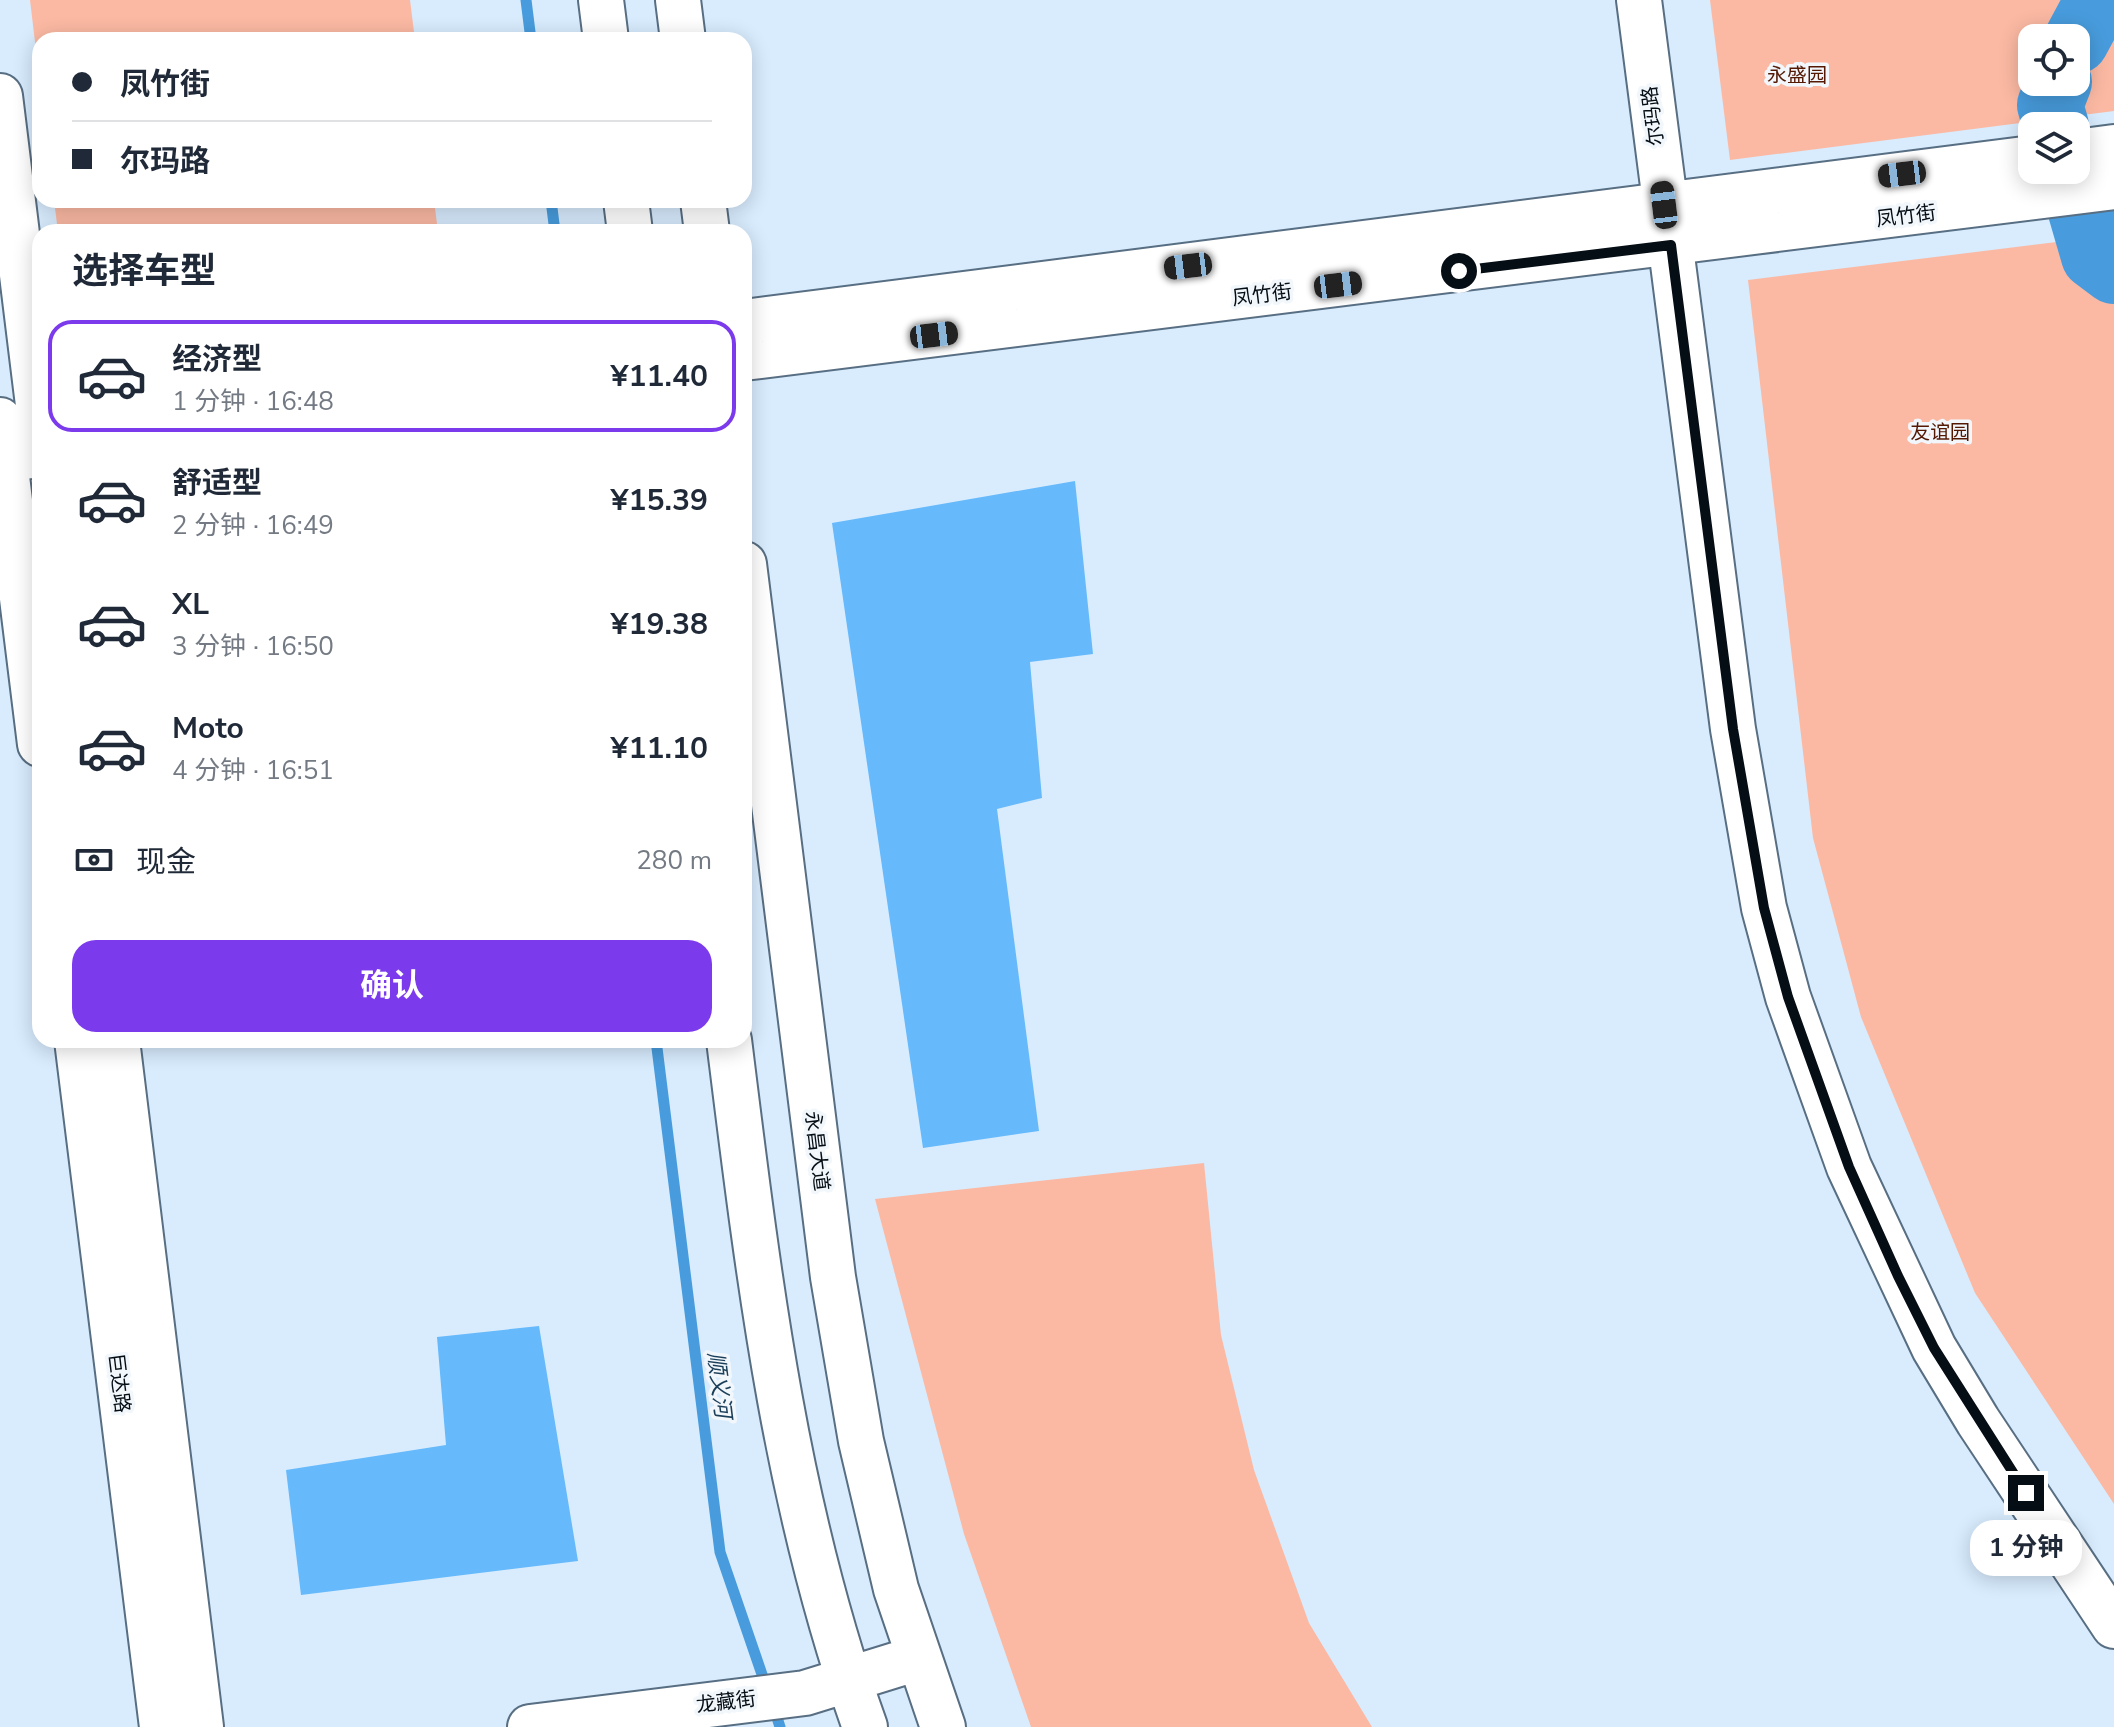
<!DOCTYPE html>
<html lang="zh">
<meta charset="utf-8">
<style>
body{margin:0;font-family:"Nunito Sans","Noto Sans SC",sans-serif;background:#f2f2f3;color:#1f2937;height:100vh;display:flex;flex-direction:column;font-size:30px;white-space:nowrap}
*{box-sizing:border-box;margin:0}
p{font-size:26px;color:#747a83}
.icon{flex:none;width:44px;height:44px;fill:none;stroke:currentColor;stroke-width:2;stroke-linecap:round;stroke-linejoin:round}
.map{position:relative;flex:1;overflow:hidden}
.drawer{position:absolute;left:32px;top:224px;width:720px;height:824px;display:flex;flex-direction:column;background:#fff;border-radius:24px;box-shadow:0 4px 20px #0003}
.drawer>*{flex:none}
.banner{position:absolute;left:32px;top:32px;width:720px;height:176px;border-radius:24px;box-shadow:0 4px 20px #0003;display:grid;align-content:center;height:176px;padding:0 40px;background:#fff}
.buttons{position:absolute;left:2018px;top:24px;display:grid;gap:16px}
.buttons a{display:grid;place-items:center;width:72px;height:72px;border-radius:16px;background:#fff;box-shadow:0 4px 20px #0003;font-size:40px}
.end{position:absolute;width:36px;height:36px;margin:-18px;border:10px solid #050d15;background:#fff;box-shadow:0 0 0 4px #fff}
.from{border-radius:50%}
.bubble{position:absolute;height:56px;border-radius:24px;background:#fff;box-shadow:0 4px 20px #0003;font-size:26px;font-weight:700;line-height:56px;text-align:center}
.car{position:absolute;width:24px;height:48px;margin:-24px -12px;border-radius:10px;box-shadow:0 0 6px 2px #0007;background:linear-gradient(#222 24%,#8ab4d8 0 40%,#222 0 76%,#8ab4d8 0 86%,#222 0)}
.banner b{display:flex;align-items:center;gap:28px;height:76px;font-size:30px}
.banner b+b{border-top:2px solid #e0e1e3}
.banner i{width:20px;height:20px;background:#1f2937}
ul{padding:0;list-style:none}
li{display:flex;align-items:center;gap:24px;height:112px;margin:0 16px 12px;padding:0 24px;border:4px solid transparent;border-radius:24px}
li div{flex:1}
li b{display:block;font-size:30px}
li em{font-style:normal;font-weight:700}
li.selected{border-color:#7c3aed}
li>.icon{width:72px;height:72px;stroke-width:1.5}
h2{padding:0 40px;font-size:36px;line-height:96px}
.pay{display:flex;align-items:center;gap:20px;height:88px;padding:0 40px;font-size:30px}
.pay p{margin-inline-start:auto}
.primary-button{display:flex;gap:16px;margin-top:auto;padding:16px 40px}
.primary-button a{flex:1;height:92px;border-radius:24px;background:#7c3aed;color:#fff;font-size:32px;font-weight:700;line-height:92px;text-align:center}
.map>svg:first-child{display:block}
.green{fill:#fbb9a3;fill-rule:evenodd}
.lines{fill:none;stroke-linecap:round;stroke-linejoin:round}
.stream{stroke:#489cdd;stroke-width:11}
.river{stroke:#489cdd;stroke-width:66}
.building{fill:#66b9fb}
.secondary-casing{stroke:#586e82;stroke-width:48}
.secondary{stroke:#fff;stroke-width:44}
.route{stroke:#050d15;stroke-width:10}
.labels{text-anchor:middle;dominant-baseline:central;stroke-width:7;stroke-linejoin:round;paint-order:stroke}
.park-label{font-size:20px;fill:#541803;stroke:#f2f7fc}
.street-label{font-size:20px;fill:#050d15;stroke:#f2f7fc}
.water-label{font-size:22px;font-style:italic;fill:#1b3e59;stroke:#f2f7fc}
</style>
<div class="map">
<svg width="2114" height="1727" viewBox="0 0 2114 1727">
<rect width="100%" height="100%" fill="#d8ecfe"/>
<path class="green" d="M30 0H410L415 40H40V84Z
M1710 0H2114V111L1730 160ZM2076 38V82H2032V38Z
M54 200H434L438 232H58Z
M2114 235V1504L1975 1293 1861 1017 1813 838 1748 280Z
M1204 1163 1221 1335 1254 1470 1309 1623 1372 1727H1031L964 1534 875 1199Z"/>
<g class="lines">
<path class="stream" d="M526 0 531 40
M551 200 555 232
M656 1040 720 1552 767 1689
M773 1705 780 1727"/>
<path class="river" d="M2076 41 2098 0
M2056 126 2050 105 2059 82
M2069 170 2094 256 2114 271"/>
</g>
<path class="building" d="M1075 481 1093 654 1030 662 1042 798 997 809 1039 1131 923 1148 832 523Z
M539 1326 578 1561 301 1595 286 1470 446 1445 437 1337Z"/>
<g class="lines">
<defs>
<path id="secondary" d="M601 0 606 40
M678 0 683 40
M1639 0 1733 729 1764 908 1788 997 1849 1167 1934 1348 1978 1421 2114 1626
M0 96 40 421
M2076 152 2114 147
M626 200 630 232
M703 200 707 232
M744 322 2032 158
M744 358 2114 187
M0 420 40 744
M0 460 40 455
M744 564 833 1277 861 1441 896 1589 943 1727
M77 1040 162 1727
M117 1040 201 1727
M729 1040C758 1273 785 1505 865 1727
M530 1727 805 1693 918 1658"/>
</defs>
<use href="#secondary" class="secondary-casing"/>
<use href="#secondary" class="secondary"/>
</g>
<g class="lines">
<path class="route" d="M1459 271 1671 245 1733 729 1764 908 1788 997 1849 1167 1898 1276 1934 1348 2026 1493"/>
</g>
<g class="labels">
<g class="park-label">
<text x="1797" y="75">永盛园</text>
<text x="1940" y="432">友谊园</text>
</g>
<g class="street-label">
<text transform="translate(1653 116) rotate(-97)">尔玛路</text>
<text transform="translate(1906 216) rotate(-7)">凤竹街</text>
<text transform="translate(1262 295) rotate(-7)">凤竹街</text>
<text transform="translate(817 1151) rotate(83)">永昌大道</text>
<text transform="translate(119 1383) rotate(83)">巨达路</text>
<text transform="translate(726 1702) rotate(-7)">龙藏街</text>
</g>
<g class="water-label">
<text transform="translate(719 1385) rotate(83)">顺义河</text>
</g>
</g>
</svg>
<div class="buttons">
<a><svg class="icon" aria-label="locate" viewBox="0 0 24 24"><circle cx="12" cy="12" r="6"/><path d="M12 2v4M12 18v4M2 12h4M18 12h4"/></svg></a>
<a><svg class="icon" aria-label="layers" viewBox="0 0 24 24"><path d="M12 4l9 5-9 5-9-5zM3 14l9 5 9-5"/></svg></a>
</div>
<i class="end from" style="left:1459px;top:271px"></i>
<i class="end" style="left:2026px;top:1493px"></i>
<div class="bubble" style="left:1970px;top:1520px;width:112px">1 分钟</div>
<i class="car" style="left:1902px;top:174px;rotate:263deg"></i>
<i class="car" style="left:1664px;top:205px;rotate:353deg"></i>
<i class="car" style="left:1188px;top:266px;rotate:263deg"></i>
<i class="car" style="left:1338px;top:285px;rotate:83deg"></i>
<i class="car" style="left:934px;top:335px;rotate:83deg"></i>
<div class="banner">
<b><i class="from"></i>凤竹街</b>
<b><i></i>尔玛路</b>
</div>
<section class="drawer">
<h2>选择车型</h2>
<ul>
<li class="selected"><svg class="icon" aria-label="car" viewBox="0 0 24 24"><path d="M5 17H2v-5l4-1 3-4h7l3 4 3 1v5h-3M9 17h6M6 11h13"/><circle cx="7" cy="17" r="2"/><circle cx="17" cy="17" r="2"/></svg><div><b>经济型</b><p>1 分钟 · 16:48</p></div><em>¥11.40</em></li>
<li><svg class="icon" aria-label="car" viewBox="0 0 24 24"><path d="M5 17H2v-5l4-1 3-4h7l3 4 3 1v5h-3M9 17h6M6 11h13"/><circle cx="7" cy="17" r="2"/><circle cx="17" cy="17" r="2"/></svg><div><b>舒适型</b><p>2 分钟 · 16:49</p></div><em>¥15.39</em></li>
<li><svg class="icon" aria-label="car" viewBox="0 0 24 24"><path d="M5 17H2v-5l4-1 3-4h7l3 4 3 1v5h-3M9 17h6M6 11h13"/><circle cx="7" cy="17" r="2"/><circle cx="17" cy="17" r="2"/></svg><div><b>XL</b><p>3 分钟 · 16:50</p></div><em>¥19.38</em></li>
<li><svg class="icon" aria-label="car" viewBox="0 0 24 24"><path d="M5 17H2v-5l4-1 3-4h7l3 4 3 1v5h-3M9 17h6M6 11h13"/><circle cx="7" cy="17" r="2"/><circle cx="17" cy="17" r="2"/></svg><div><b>Moto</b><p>4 分钟 · 16:51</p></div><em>¥11.10</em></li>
</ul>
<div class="pay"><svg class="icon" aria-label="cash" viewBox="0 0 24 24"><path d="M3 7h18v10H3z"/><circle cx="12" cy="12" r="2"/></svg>现金<p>280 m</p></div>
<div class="primary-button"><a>确认</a></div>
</section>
</div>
